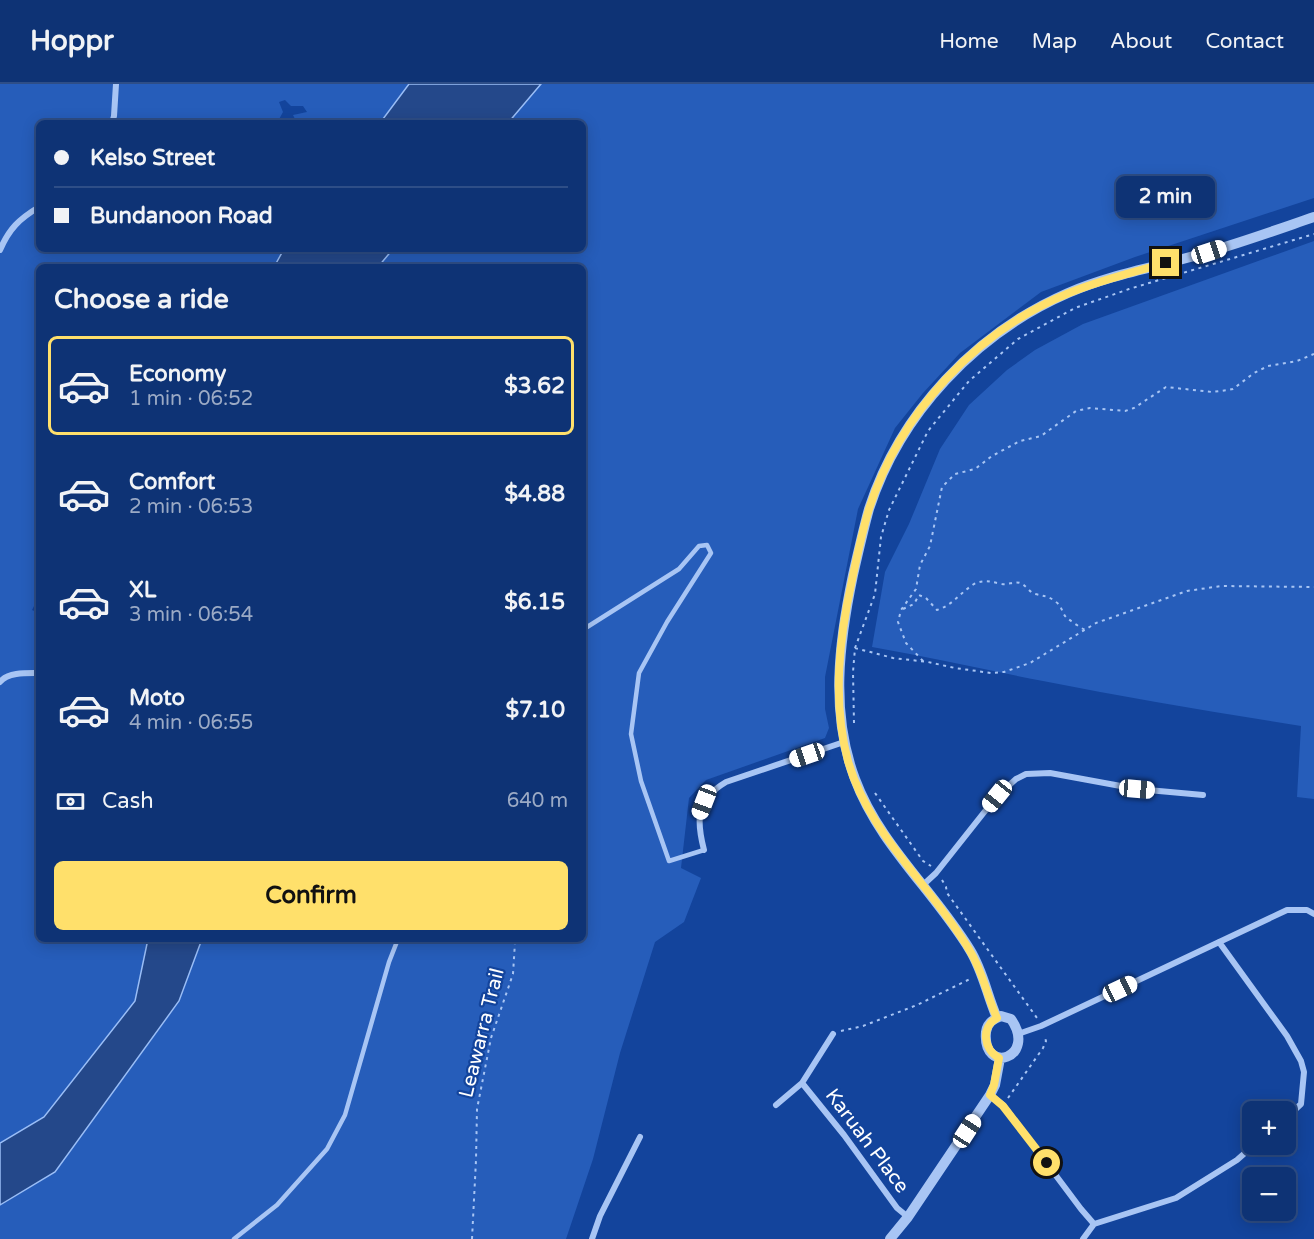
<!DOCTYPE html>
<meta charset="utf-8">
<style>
body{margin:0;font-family:"Varela Round",sans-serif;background:#1c3f7d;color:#f1f3f6;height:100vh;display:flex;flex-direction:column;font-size:22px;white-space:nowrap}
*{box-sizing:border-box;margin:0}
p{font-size:20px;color:#9baac5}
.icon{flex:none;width:33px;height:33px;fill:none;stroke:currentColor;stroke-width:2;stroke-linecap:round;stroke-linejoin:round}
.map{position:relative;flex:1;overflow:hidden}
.sheet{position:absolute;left:36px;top:180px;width:550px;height:678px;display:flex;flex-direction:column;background:#0e3375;border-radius:9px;box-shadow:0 3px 15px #0003,0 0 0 2px #2e4e87}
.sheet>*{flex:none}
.guide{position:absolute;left:36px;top:36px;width:550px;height:132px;border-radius:9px;box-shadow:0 3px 15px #0003,0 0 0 2px #2e4e87;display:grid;align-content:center;height:132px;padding:0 18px;background:#0e3375}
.fabs{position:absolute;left:1242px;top:1017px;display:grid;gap:12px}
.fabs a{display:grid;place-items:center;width:54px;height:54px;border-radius:9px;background:#0e3375;box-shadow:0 3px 15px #0003,0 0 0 2px #2e4e87;font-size:30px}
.end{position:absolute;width:27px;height:27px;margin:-14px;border:8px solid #ffe06b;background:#111;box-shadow:0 0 0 3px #111}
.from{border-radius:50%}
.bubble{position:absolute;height:42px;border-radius:9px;background:#0e3375;box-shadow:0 3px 15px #0003,0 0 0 2px #2e4e87;font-size:20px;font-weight:800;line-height:42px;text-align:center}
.car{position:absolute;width:18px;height:36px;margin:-18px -9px;border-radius:8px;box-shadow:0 0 4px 2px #0007;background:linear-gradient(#fff 24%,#345 0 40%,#fff 0 76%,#345 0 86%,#fff 0)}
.guide b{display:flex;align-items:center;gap:21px;height:57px;font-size:22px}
.guide b+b{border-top:2px solid #2e4e87}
.guide i{width:15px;height:15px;background:#f1f3f6}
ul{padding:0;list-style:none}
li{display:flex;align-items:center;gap:18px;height:99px;margin:0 12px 9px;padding:0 6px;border:3px solid transparent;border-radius:9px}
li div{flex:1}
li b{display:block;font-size:22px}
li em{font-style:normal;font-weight:800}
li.current{border-color:#ffe06b}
li>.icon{width:54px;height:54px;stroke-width:1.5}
h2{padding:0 18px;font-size:27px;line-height:72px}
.pay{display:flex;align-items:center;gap:15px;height:66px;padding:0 18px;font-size:22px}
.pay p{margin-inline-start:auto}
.action{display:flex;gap:12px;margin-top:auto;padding:12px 18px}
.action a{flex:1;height:69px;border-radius:9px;background:#ffe06b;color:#111;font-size:24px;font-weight:800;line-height:69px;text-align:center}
header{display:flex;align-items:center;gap:36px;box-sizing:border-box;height:84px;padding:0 30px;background:#0e3375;border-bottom:2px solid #2e4e87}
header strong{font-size:28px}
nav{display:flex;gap:33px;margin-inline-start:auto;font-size:21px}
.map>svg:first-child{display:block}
.green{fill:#265dba}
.water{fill:#24488a;stroke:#9abef7;stroke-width:1.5}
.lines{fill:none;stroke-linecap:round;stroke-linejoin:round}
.path{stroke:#a8c5f4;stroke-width:2;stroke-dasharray:3 4.5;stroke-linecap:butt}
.service{stroke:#a8c5f4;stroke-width:4.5}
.minor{stroke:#a8c5f4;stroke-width:6}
.tertiary{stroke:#a8c5f4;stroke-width:10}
.route{stroke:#ffe06b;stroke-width:8}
.labels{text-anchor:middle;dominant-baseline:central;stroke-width:4.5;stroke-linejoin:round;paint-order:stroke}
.street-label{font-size:20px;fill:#fff;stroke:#13449c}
</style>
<header>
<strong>Hoppr</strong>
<nav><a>Home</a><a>Map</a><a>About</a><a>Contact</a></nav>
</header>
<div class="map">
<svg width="1314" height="1155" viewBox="0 0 1314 1155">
<rect width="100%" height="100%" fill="#13449c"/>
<path class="green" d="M0 0H409L380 39H297L293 31 307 28 303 22H291L285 16 279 18 283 28 277 39H39V165H284L274 183H39V512L32 526 39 529V855H148L135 917 44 1033 0 1059Z
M541 0H1314V114L1135 173 1041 208 960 269 923 309 895 344 858 425 825 593V625L829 644 825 654 706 696 689 714 681 784 701 794 684 838 655 858 620 969 593 1075 566 1155H0V1121L55 1088 179 918 202 855H584V183H378L393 165H584V39H508Z
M1314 157V715L1297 713 1301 642C1214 628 1129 614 1043 597 986 586 929 573 872 563L885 488 909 440 940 365 969 321 1007 286 1035 266 1083 240Z"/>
<path class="water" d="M409 0H541L508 39H380Z
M284 165H393L378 183H274Z
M148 855H202L179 917 55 1088 0 1121V1059L44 1033 135 917Z"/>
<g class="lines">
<path class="path" d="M903 525 914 520 919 511 926 514 937 526C953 521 961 508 974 500 984 495 992 498 1002 500 1008 501 1014 497 1020 499 1026 501 1029 508 1035 510 1043 512 1049 512 1056 518 1062 522 1062 529 1066 533 1069 536 1081 544 1085 546
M855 564 893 574 928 578 955 584 991 589 1004 588 1030 579 1096 539 1187 507 1221 502 1314 503
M923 577 906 559 898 538 901 526 916 505 920 481 930 462 942 403 955 390 975 385 992 372 1020 357 1041 352 1076 327 1090 324 1125 327 1134 324 1166 303 1212 308 1228 306 1233 305 1254 289 1268 282 1297 277 1314 270
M854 639 853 588 855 564 875 510 881 453 889 426 928 347 969 297 1018 255 1075 224 1129 205 1314 150
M875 709 923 777 931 782
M942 796 946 803 947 809 1037 934
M841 947 863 942 917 921 972 894
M1008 1014 1043 964 1046 957 1044 951
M472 1155 476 1076 477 1025 491 954 513 890 515 858 497 855"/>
<path class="service" d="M584 545 679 485 699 462 707 461 711 469 667 538 639 589 631 650 641 697 669 777 704 766
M234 1155 277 1121 327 1065 345 1031 389 878 398 855"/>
<path class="minor" d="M112 39 114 32 116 0
M0 166C9 145 19 135 39 123
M0 598C8 588 27 589 39 589
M704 766C696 735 696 716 726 698L844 658
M923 801 936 789 997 712 1016 695 1026 690 1050 689 1137 705 1203 711
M1219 858 1287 952 1301 977 1304 988 1301 1020 1286 1034
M1018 950 1041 942 1287 826H1307L1314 830
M802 999 844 1051 897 1124 908 1133
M990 1011 1003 1021 1081 1125 1094 1140
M776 1021 802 999 833 950
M592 1155 600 1132 640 1053
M1083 1155 1094 1140 1176 1114 1237 1076 1255 1060"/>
<path class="tertiary" d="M1001 932 1011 935C1038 974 982 992 986 948 987 939 993 935 1001 932Z
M997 934C987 911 983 887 970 866 934 807 879 760 855 695 830 629 839 558 853 491 858 469 863 447 869 425 900 329 976 249 1068 209 1112 190 1161 182 1208 168 1243 158 1279 145 1314 133
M890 1155 908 1133 990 1011 995 1001 1000 974"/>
</g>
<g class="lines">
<path class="route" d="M1047 1079 1003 1022 990 1011 994 1001 999 974C984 966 980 943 997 934 987 912 983 888 970 867 932 802 869 751 848 677 832 617 839 555 852 496 857 472 862 448 869 425 900 329 976 247 1069 209 1100 196 1134 188 1166 179"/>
</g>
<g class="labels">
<g class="street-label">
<text transform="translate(482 949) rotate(-76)">Leawarra Trail</text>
<text transform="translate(867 1057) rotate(53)">Karuah Place</text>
</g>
</g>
</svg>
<div class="fabs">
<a>+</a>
<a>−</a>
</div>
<i class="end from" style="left:1047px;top:1079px"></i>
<i class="end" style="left:1166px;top:179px"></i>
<div class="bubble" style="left:1116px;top:92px;width:99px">2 min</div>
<i class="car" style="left:1209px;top:168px;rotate:72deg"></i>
<i class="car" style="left:807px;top:671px;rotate:251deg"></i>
<i class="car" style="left:1137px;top:705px;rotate:95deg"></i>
<i class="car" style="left:997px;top:712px;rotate:219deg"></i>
<i class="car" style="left:704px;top:718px;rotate:201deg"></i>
<i class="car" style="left:1120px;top:905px;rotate:65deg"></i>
<i class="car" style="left:967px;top:1047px;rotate:33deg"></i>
<div class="guide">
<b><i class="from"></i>Kelso Street</b>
<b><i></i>Bundanoon Road</b>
</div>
<section class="sheet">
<h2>Choose a ride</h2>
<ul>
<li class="current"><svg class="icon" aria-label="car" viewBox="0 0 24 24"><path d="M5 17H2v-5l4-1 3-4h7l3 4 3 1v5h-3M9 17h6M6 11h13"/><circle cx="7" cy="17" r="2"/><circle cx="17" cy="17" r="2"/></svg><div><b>Economy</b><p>1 min · 06:52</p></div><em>$3.62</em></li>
<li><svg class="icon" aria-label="car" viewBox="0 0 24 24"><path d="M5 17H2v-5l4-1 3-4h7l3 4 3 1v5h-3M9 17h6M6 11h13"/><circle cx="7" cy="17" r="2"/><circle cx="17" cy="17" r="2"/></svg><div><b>Comfort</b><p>2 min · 06:53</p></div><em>$4.88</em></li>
<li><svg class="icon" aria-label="car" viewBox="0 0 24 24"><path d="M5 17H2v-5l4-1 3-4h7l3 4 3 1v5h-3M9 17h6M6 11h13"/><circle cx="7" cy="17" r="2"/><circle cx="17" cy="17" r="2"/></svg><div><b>XL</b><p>3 min · 06:54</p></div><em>$6.15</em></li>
<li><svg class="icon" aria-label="car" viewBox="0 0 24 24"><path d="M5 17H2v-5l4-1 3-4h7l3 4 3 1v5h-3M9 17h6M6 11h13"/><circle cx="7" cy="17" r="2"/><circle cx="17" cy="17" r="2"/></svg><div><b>Moto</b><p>4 min · 06:55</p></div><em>$7.10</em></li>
</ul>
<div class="pay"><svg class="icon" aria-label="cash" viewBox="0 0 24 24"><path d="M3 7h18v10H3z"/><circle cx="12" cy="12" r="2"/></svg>Cash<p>640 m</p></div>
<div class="action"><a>Confirm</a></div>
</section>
</div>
